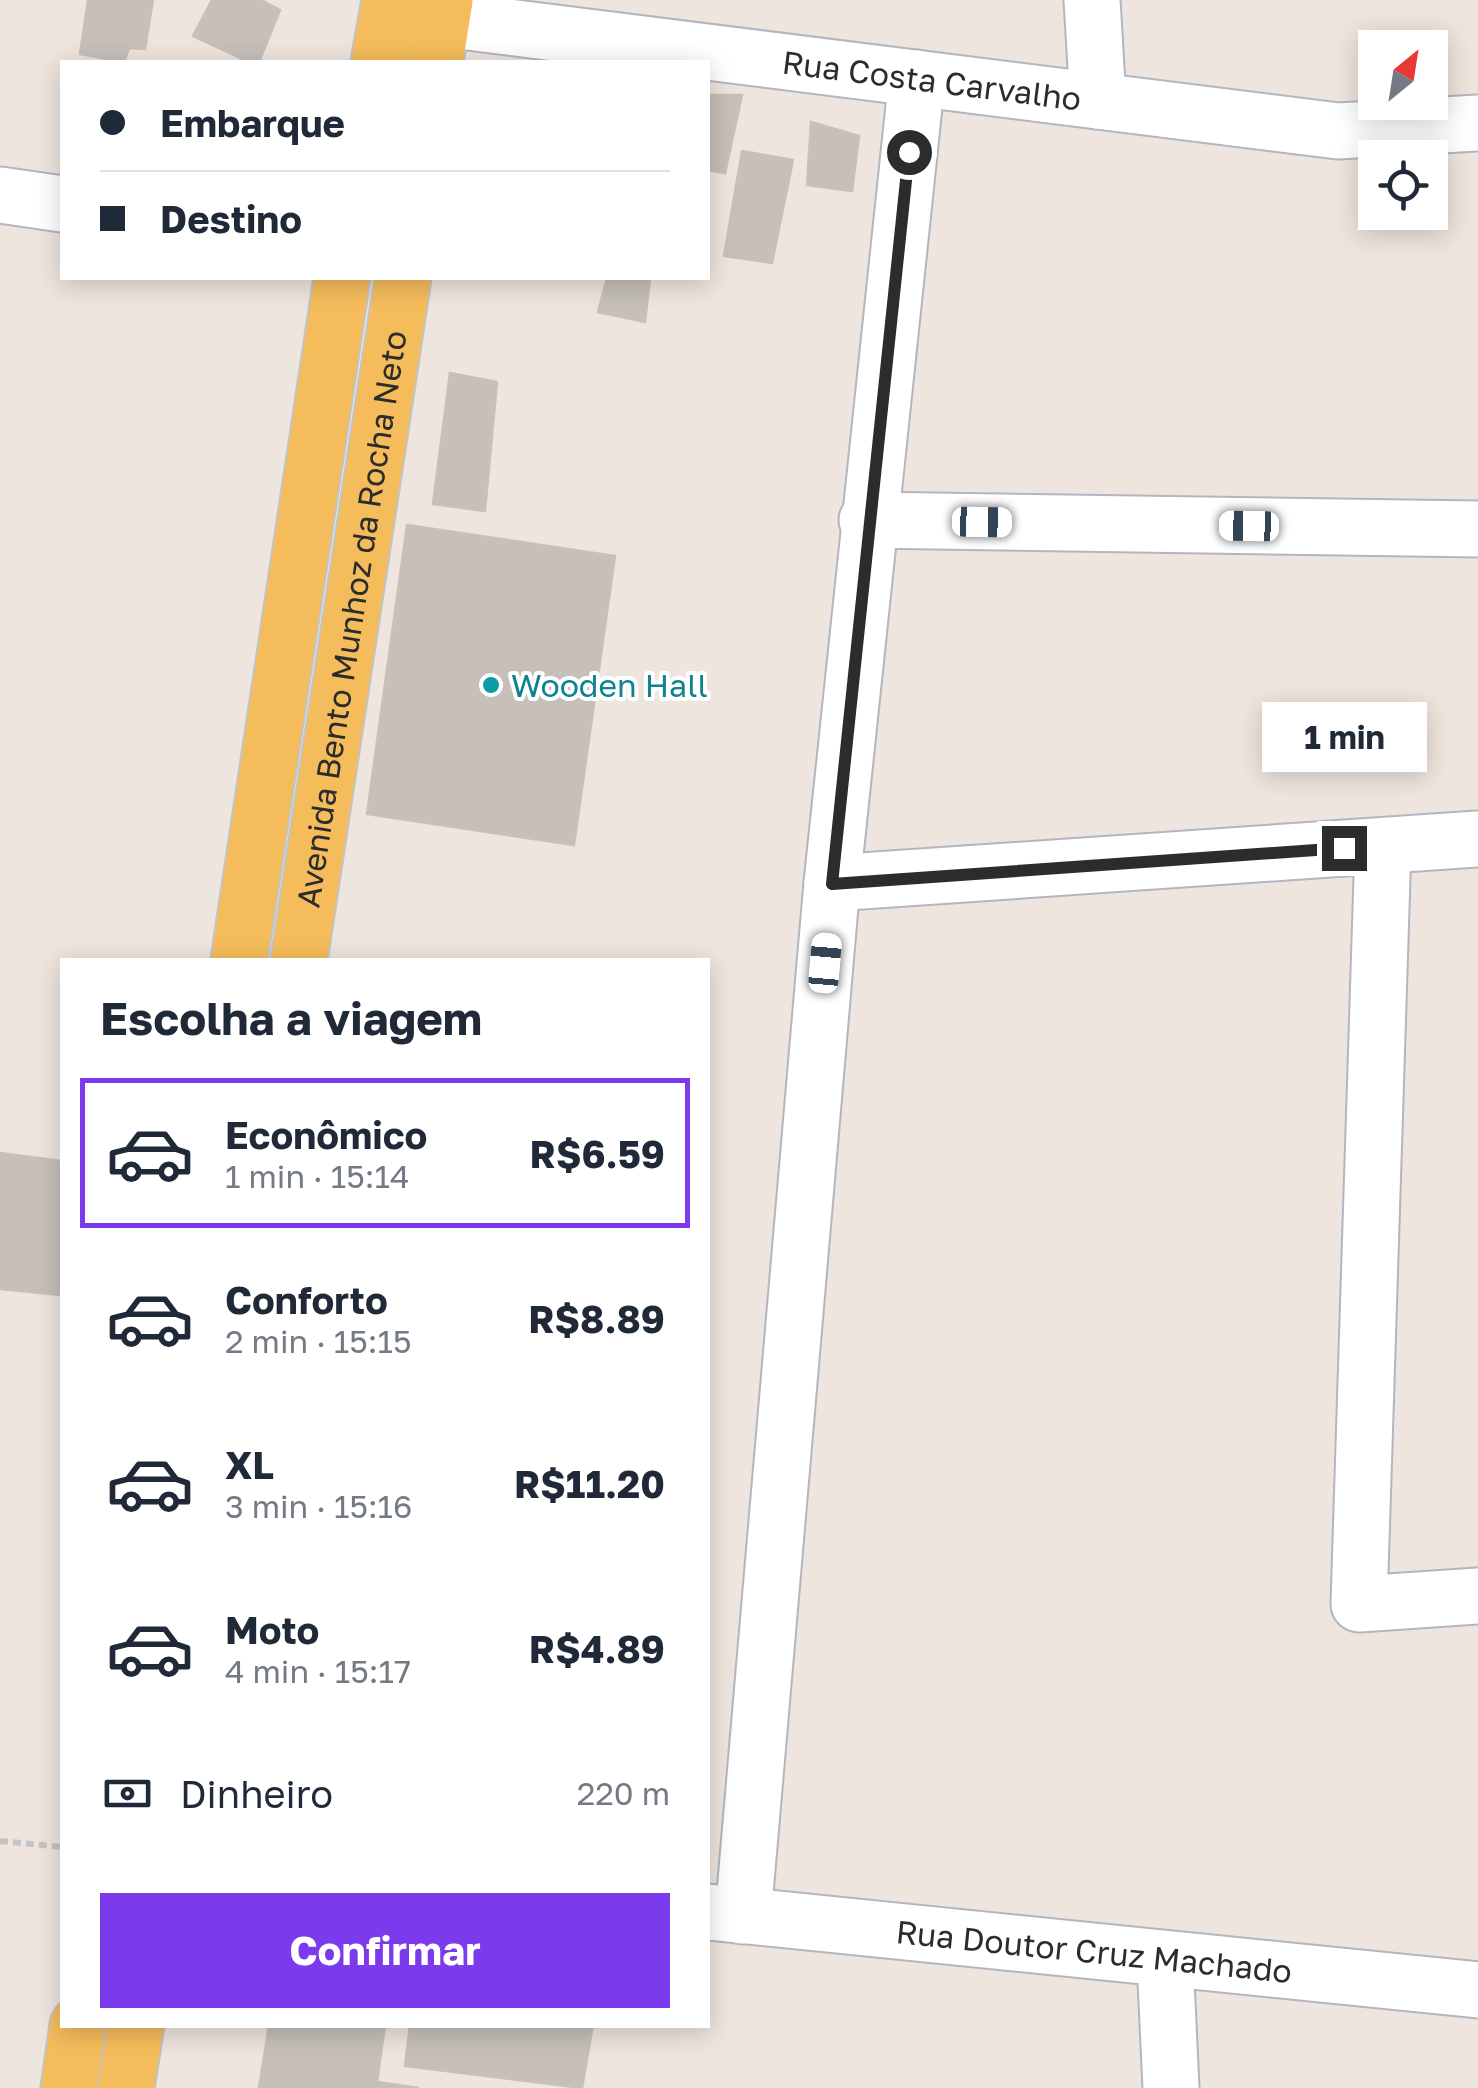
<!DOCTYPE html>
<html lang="pt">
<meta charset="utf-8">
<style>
body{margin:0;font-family:"Golos Text",sans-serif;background:#f2f2f3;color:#1f2937;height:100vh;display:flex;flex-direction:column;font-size:38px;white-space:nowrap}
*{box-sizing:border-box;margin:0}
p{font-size:32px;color:#747a83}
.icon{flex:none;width:55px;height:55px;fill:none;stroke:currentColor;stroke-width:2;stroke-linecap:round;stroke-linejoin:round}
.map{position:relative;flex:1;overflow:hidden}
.sheet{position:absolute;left:60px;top:958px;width:650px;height:1070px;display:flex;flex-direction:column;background:#fff;border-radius:0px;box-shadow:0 5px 25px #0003}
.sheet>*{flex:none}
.hud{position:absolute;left:60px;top:60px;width:650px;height:220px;border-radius:0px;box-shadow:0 5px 25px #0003;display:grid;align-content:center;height:220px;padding:0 40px;background:#fff}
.needle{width:65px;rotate:30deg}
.fabs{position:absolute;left:1358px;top:30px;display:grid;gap:20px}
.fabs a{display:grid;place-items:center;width:90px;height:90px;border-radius:0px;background:#fff;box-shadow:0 5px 25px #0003;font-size:50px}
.end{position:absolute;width:45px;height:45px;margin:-22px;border:12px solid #2c2c2c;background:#fff;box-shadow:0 0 0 5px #fff}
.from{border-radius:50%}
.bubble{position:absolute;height:70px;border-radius:0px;background:#fff;box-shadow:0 5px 25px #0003;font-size:32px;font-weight:700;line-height:70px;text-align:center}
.car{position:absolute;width:30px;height:60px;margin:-30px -15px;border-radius:12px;box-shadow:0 0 8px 2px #0007;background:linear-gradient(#fff 24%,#345 0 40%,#fff 0 76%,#345 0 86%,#fff 0)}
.hud b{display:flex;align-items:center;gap:35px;height:95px;font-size:38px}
.hud b+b{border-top:2px solid #e0e1e3}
.hud i{width:25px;height:25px;background:#1f2937}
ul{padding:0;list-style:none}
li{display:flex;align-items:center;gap:30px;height:150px;margin:0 20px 15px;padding:0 20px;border:5px solid transparent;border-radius:0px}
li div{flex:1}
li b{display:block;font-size:38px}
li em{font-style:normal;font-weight:700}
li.selected{border-color:#7c3aed}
li>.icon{width:90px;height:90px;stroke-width:1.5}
h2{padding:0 40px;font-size:45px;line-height:120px}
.pay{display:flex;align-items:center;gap:25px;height:110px;padding:0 40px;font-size:38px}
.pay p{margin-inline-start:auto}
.primary-button{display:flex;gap:20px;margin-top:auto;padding:20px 40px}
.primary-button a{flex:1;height:115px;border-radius:0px;background:#7c3aed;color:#fff;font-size:40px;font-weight:700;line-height:115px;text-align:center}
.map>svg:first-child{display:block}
.building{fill:#c6bfba;stroke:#cac0b7;stroke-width:2.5}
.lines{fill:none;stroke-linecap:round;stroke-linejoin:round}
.minor-casing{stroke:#b2b6c0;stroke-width:59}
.major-casing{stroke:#c4c4c4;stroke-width:59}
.path{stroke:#c4c4c4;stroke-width:6;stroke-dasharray:8 5;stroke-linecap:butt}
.minor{stroke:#fff;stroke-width:55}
.major{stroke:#f5bc5b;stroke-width:55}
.route{stroke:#2c2c2c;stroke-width:12}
.culture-dot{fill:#0f9aa8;stroke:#fff;stroke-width:4}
.labels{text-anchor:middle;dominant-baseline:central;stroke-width:8;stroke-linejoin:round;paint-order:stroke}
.street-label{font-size:32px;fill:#2c2c2c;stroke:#fff}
.culture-label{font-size:32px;fill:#0d838f;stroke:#fff;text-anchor:start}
</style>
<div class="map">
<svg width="1478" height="2088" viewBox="0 0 1478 2088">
<rect width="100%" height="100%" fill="#eee5de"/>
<path class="building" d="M88 0H153L145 49 129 48 124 62 80 54Z
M212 0H261L280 10 259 62H249L193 36Z
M708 95H742L725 173 708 170Z
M811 122 859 136 852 191 807 185Z
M742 151 793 160 772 263 724 256Z
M607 278H650L645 322 598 312Z
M450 373 497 382 485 511 433 504Z
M407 525 615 556 574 845 367 814Z
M0 1153 62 1161V1295L0 1289Z
M269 2025H385L377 2082 419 2088H259Z
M410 2025H593L582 2088 405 2066Z"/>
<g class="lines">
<defs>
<g id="minor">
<path d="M1092 0 1098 101"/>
<path id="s1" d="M396 13 1338 131 1478 123"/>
<path d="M0 195 62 204"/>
<path d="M867 520 1478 529"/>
<path d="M1383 846 1359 1604 1478 1596"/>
<path d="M832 883 1478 839"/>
<path id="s2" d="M708 1912 1478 1990"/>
<path d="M743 1916 832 883 917 78"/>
<path d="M1165 1959 1171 2088"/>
</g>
<g id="major">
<path d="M379 62 390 0"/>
<path d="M435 62 445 0"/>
<path d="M239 960 342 278"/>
<path id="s3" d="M299 960 403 278"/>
<path d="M69 2088 78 2025"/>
<path d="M126 2088 136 2025"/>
</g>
</defs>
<use href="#minor" class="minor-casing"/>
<use href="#major" class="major-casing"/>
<path class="path" d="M0 1841 62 1847"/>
<use href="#minor" class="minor"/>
<use href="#major" class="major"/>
</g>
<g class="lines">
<path class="route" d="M909 152 832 884 1344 848"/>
</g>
<circle class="culture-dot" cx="491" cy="685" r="10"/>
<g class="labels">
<g class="street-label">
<text stroke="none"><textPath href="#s1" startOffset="540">Rua Costa Carvalho</textPath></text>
<text stroke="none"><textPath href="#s3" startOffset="345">Avenida Bento Munhoz da Rocha Neto</textPath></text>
<text stroke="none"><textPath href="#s2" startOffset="388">Rua Doutor Cruz Machado</textPath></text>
</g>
<g class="culture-label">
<text x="511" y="685">Wooden Hall</text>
</g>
</g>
</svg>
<div class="fabs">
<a><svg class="needle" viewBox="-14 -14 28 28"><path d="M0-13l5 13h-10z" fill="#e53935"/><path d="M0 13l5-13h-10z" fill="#747a83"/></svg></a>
<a><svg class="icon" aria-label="locate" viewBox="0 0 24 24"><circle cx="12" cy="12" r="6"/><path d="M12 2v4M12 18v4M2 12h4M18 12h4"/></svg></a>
</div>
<i class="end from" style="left:909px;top:152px"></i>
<i class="end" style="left:1344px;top:848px"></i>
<div class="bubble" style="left:1262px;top:702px;width:165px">1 min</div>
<i class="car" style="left:982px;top:522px;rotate:91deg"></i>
<i class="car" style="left:1249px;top:526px;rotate:271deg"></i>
<i class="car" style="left:825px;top:963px;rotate:5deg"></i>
<div class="hud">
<b><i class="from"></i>Embarque</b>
<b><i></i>Destino</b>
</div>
<section class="sheet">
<h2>Escolha a viagem</h2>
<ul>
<li class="selected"><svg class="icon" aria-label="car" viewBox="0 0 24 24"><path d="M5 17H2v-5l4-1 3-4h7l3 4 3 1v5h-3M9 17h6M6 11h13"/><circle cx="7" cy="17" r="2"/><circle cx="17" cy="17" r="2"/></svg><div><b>Econômico</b><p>1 min · 15:14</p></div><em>R$6.59</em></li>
<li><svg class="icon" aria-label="car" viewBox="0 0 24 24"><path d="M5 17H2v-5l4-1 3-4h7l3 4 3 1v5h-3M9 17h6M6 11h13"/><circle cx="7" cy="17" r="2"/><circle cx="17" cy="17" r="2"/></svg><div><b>Conforto</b><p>2 min · 15:15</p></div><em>R$8.89</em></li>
<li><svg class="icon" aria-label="car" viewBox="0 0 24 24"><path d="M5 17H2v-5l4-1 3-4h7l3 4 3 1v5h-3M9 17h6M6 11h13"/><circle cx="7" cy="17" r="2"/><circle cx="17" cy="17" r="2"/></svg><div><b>XL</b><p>3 min · 15:16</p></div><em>R$11.20</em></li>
<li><svg class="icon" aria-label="car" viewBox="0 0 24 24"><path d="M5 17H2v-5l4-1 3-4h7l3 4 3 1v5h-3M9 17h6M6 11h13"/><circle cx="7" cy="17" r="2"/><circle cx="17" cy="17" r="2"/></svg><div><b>Moto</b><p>4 min · 15:17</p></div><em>R$4.89</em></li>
</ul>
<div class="pay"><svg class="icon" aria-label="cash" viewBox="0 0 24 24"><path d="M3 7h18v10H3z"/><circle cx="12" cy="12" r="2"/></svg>Dinheiro<p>220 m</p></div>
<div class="primary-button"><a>Confirmar</a></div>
</section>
</div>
